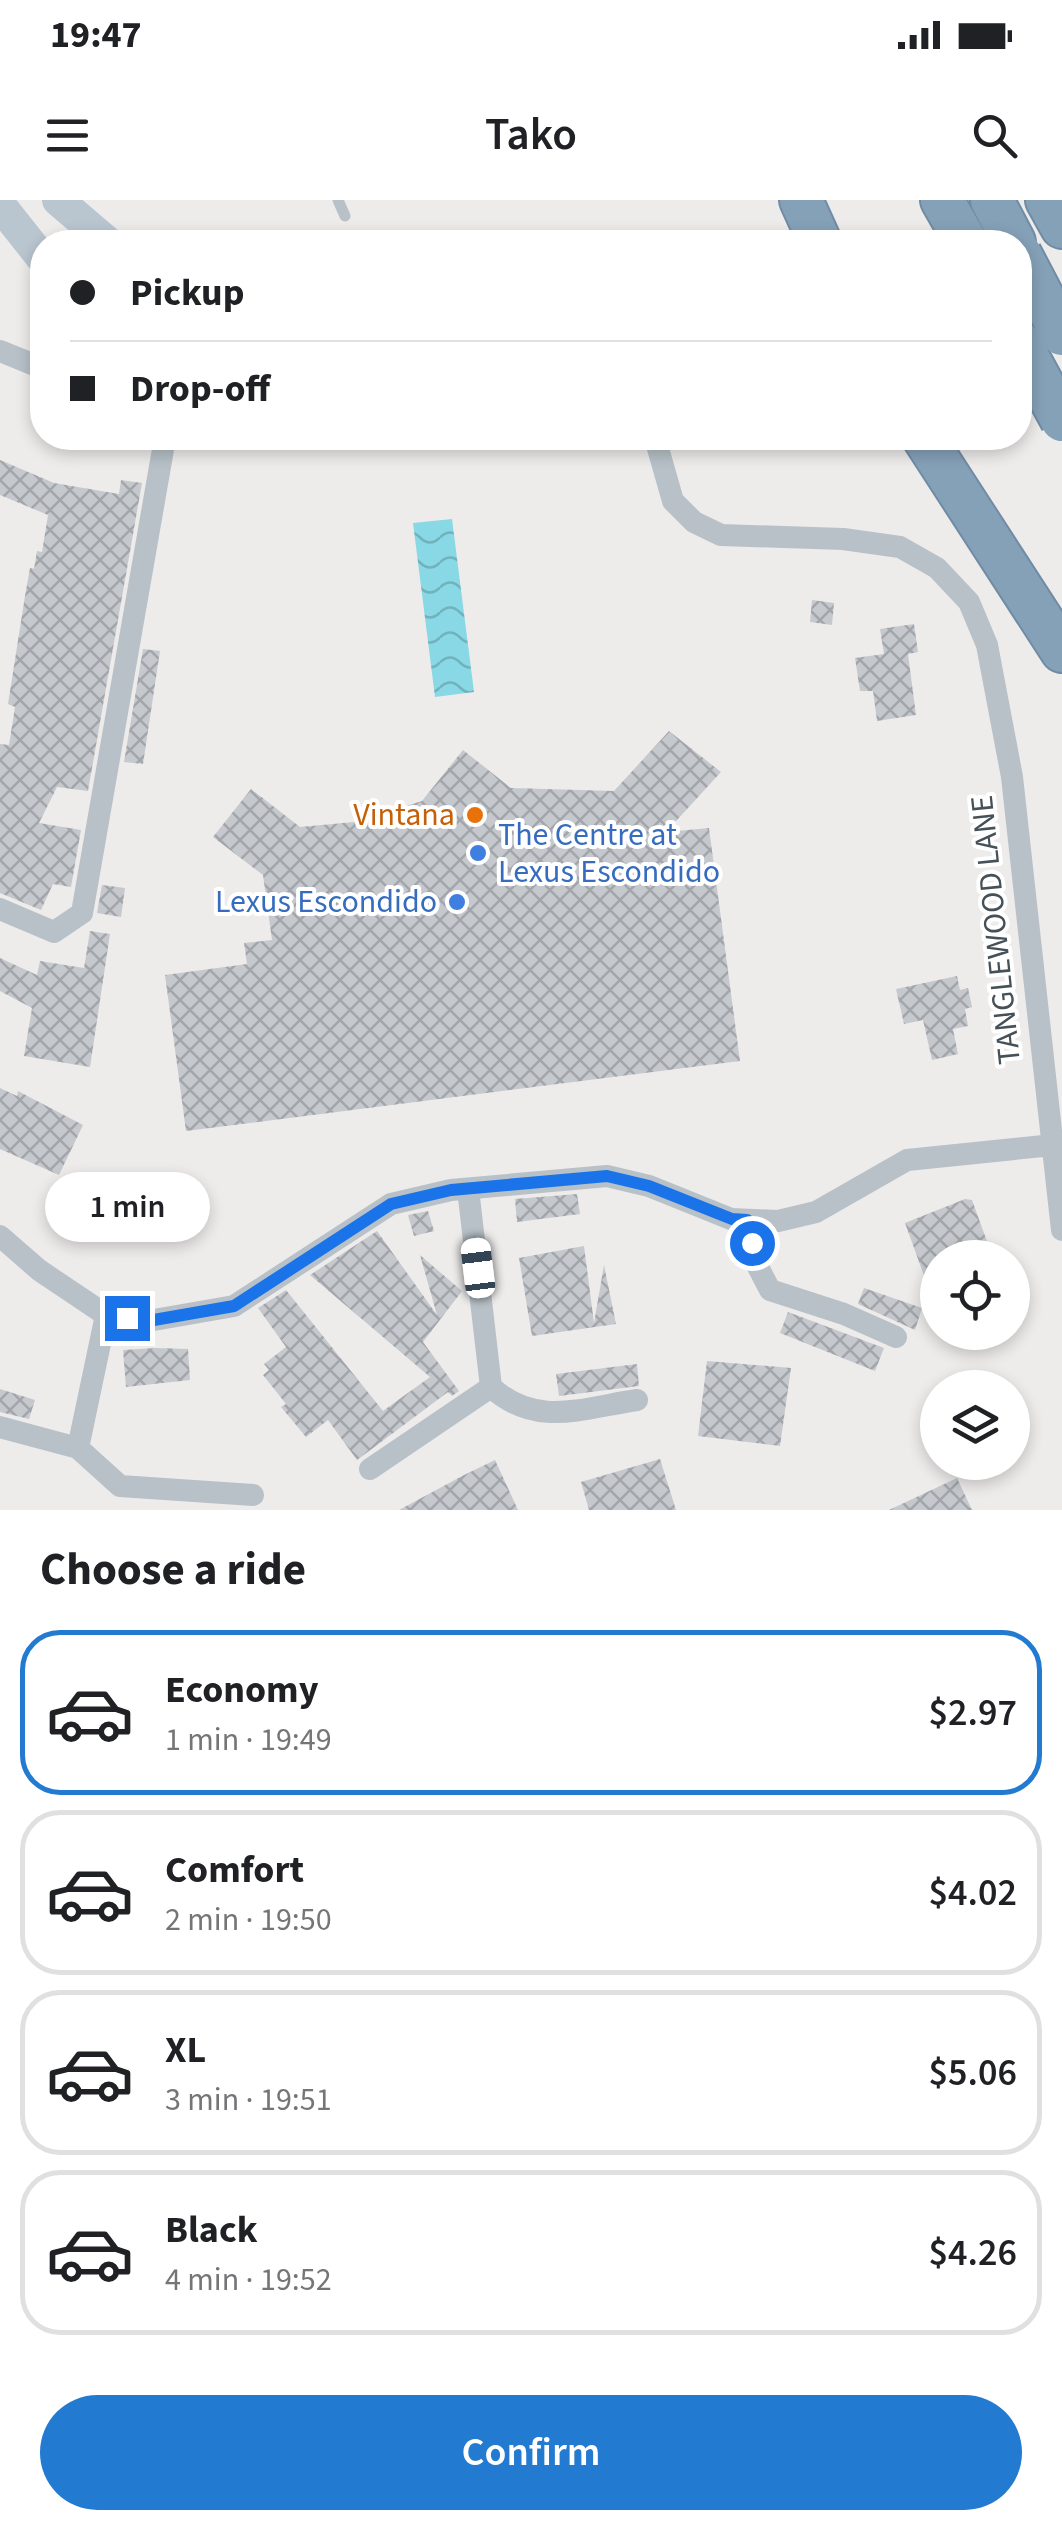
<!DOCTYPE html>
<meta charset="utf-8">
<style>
body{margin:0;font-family:"Source Sans 3",sans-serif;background:#f2f2f2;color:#202124;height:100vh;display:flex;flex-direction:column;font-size:38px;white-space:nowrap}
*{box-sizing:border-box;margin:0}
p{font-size:32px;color:#757577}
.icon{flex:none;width:55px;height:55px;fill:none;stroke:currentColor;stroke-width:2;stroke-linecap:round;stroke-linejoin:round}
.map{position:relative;height:1310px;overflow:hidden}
.sheet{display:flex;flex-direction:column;background:#fff;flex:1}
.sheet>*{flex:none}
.guide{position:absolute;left:30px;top:30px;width:1002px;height:220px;border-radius:40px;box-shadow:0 5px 15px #0003;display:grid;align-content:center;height:220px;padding:0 40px;background:#fff}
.tools{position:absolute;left:920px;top:1040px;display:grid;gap:20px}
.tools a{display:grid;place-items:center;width:110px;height:110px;border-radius:50%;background:#fff;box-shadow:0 5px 15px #0003;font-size:50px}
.end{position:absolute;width:45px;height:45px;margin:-22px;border:12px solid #1a73e8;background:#fff;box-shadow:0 0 0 5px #fff}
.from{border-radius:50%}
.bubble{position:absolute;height:70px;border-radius:35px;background:#fff;box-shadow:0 5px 15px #0003;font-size:32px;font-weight:600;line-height:70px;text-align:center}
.car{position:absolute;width:30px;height:60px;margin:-30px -15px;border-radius:12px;box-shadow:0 0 8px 2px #0007;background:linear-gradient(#fff 24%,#345 0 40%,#fff 0 76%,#345 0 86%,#fff 0)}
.guide b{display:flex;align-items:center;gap:35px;height:95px;font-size:38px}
.guide b+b{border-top:2px solid #e0e0e0}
.guide i{width:25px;height:25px;background:#202124}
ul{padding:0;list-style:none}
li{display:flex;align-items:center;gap:30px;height:165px;margin:0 20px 15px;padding:0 20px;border:5px solid #e0e0e0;border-radius:40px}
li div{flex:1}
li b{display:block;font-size:38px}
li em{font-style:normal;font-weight:600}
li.selected{border-color:#227ad1}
li>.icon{width:90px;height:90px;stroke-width:1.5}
h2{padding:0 40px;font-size:45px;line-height:120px}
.cta{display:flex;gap:20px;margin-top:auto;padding:20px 40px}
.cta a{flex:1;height:115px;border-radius:60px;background:#227ad1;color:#fff;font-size:40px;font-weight:600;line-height:115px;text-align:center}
.status{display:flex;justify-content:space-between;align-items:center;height:70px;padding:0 50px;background:#fff;direction:ltr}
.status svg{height:28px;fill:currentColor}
header{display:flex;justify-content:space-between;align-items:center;height:130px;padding:0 40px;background:#fff;font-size:45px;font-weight:600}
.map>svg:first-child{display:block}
.water{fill:url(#water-waves)}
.building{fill:url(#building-cross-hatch)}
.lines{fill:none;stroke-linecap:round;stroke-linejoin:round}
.highway-casing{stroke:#708ca4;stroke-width:46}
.lane{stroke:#b7c1c7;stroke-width:11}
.street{stroke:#b7c1c7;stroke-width:22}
.secondary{stroke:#b9c5cf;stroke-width:32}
.highway{stroke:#85a1b8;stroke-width:42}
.highway-bridge-casing{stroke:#708ca4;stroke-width:46;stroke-linecap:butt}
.highway-bridge{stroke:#85a1b8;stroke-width:42}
.route{stroke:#1a73e8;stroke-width:12}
.food-dot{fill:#e8710a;stroke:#fff;stroke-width:4}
.shop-dot{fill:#3f7fe0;stroke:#fff;stroke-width:4}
.labels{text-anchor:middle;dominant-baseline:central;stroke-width:8;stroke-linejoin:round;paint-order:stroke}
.food-label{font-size:32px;fill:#c56008;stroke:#fff;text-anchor:end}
.shop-label{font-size:32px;fill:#366cbe;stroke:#fff;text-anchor:start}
.street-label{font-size:32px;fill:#455057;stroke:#fff}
</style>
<div class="status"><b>19:47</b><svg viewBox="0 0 49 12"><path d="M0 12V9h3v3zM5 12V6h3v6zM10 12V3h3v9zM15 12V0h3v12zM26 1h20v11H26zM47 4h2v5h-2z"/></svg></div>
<header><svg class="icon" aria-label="menu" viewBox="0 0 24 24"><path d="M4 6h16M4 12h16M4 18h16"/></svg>Tako<svg class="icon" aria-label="search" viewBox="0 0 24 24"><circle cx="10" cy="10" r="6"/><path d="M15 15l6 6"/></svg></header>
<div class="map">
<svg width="1062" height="1310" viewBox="0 0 1062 1310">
<defs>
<pattern id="water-waves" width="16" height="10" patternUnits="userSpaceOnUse" patternTransform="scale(2.5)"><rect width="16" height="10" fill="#89d8e6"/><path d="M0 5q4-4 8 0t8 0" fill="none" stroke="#72b2bd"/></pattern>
<pattern id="building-cross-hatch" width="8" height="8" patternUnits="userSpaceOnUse" patternTransform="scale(2.5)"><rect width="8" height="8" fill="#c5c9ce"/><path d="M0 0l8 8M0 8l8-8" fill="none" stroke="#a2a6aa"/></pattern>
</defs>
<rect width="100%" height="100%" fill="#eeebeb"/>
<path class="water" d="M452 319 474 492 435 497 413 323Z"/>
<path class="building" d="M0 260 54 283 119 294 121 280 142 283 88 591 57 587 39 623 81 630 71 687 53 684 41 710 0 693V544L9 545 15 507 8 504 25 396 30 368 34 369 37 351 42 352 48 315 0 295Z
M812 400 834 403 832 425 810 422Z
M914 424 918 452 908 454 916 515 877 521 873 491H860L855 458 884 454 880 429Z
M143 449 160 451 143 564 124 562Z
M669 531 721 572 666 632 709 628 740 861 186 931 165 775 247 764 244 743 272 740 263 675 213 637 251 589 300 627 354 622 422 601 463 550 511 588 614 591Z
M102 685 125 688 121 717 97 713Z
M90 731 110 734 90 867 24 856 32 808 0 791V758L37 775 40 761 84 768Z
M957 776 960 790 968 788 972 807 965 809 968 826 953 829 958 854 932 860 923 820 904 824 896 789Z
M0 888 17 896 18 891 83 925 59 975 0 949Z
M577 994 580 1014 517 1022 515 999Z
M965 999 972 1000 993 1058H938L935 1106 905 1023Z
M428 1011 434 1031 414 1036 408 1015Z
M377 1031 437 1115 420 1055 462 1091 423 1142 459 1191 452 1196 448 1192 357 1260 328 1220 306 1237 281 1207 286 1204 263 1175 269 1170 264 1164 286 1147 258 1108 286 1090 383 1211 430 1177 310 1075Z
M584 1046 594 1123 604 1065 616 1124 532 1136 519 1058Z
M864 1088 922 1108 915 1130 858 1104Z
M788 1112 884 1148 875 1171 780 1133Z
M156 1148 188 1149 190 1180 126 1187 123 1150Z
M707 1161 791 1168 780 1246 698 1236Z
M637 1164 639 1186 559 1196 556 1174Z
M0 1189 35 1200 29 1219 0 1212Z
M660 1259 676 1310H589L581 1282Z
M495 1260 518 1310H399L464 1275Z
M957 1278 972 1310H889Z"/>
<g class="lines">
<defs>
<path id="highway" d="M801 0 820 42
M942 0 966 42
M992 0 1014 42
M1047 0 1062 27
M924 238 1062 451"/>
</defs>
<use href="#highway" class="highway-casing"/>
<path class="lane" d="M338 0 345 16"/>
<path class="street" d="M0 151 42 168
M655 238 673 301 694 322 721 335 843 339 900 347 937 368 969 402 987 445 1012 577 1062 1030
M0 709 54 732 82 713 165 238
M747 1020 757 1065 770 1090 844 1114 896 1137
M0 1036 39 1070 106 1115 148 1121 234 1106 391 1004 451 990 607 976 649 986 731 1019 778 1021 816 1012 907 960 1053 945
M491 1187C536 1228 582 1208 637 1200
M0 1227 78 1248 106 1115
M78 1248 120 1286 253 1295
M370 1269 491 1187 468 989"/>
<path class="secondary" d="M58 0 107 42
M0 5 42 58"/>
<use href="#highway" class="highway"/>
<defs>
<path id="highway-bridge" d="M1020 54 1062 134
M1020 143 1062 220"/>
</defs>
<use href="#highway-bridge" class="highway-bridge-casing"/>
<use href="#highway-bridge" class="highway-bridge"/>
</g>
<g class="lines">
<path class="route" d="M127 1118 148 1121 234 1106 391 1004 451 990 607 976 649 986 732 1019 747 1020 752 1043"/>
</g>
<circle class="food-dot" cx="475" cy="615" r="10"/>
<g class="shop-dot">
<circle cx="478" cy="653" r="10"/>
<circle cx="457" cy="702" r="10"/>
</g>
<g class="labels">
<g class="food-label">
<text x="455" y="615">Vintana</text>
</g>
<g class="shop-label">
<text x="498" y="635">The Centre at<tspan x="498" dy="37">Lexus Escondido</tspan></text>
<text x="437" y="702" text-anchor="end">Lexus Escondido</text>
</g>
<g class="street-label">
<text transform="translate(996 730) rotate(-96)">TANGLEWOOD LANE</text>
</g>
</g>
</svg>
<div class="tools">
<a><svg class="icon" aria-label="locate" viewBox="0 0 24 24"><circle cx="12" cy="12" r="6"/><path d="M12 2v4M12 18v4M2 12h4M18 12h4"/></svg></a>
<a><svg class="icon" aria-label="layers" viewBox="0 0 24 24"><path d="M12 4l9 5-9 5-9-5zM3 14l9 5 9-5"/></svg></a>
</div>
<i class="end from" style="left:752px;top:1043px"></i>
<i class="end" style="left:127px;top:1118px"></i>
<div class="bubble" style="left:45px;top:972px;width:165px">1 min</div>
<i class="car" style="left:478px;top:1068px;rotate:353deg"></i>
<div class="guide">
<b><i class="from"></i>Pickup</b>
<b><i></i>Drop-off</b>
</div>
</div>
<section class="sheet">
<h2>Choose a ride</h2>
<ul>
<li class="selected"><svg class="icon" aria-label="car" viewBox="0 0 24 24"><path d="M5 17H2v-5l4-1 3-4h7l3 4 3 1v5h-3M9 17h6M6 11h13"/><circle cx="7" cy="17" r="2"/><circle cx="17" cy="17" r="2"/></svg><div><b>Economy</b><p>1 min · 19:49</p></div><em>$2.97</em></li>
<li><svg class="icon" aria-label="car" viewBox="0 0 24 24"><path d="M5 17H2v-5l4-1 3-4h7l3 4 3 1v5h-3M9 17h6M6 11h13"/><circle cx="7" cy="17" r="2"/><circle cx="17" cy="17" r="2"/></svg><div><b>Comfort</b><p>2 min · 19:50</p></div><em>$4.02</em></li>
<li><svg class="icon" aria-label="car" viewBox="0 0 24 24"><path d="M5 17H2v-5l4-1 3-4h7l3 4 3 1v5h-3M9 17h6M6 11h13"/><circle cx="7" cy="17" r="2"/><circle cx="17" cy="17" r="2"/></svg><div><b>XL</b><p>3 min · 19:51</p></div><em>$5.06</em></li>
<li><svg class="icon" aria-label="car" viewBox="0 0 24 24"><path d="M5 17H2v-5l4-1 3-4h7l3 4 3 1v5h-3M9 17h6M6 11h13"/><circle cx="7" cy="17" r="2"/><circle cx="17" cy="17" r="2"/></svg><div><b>Black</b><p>4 min · 19:52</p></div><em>$4.26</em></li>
</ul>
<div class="cta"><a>Confirm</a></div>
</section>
